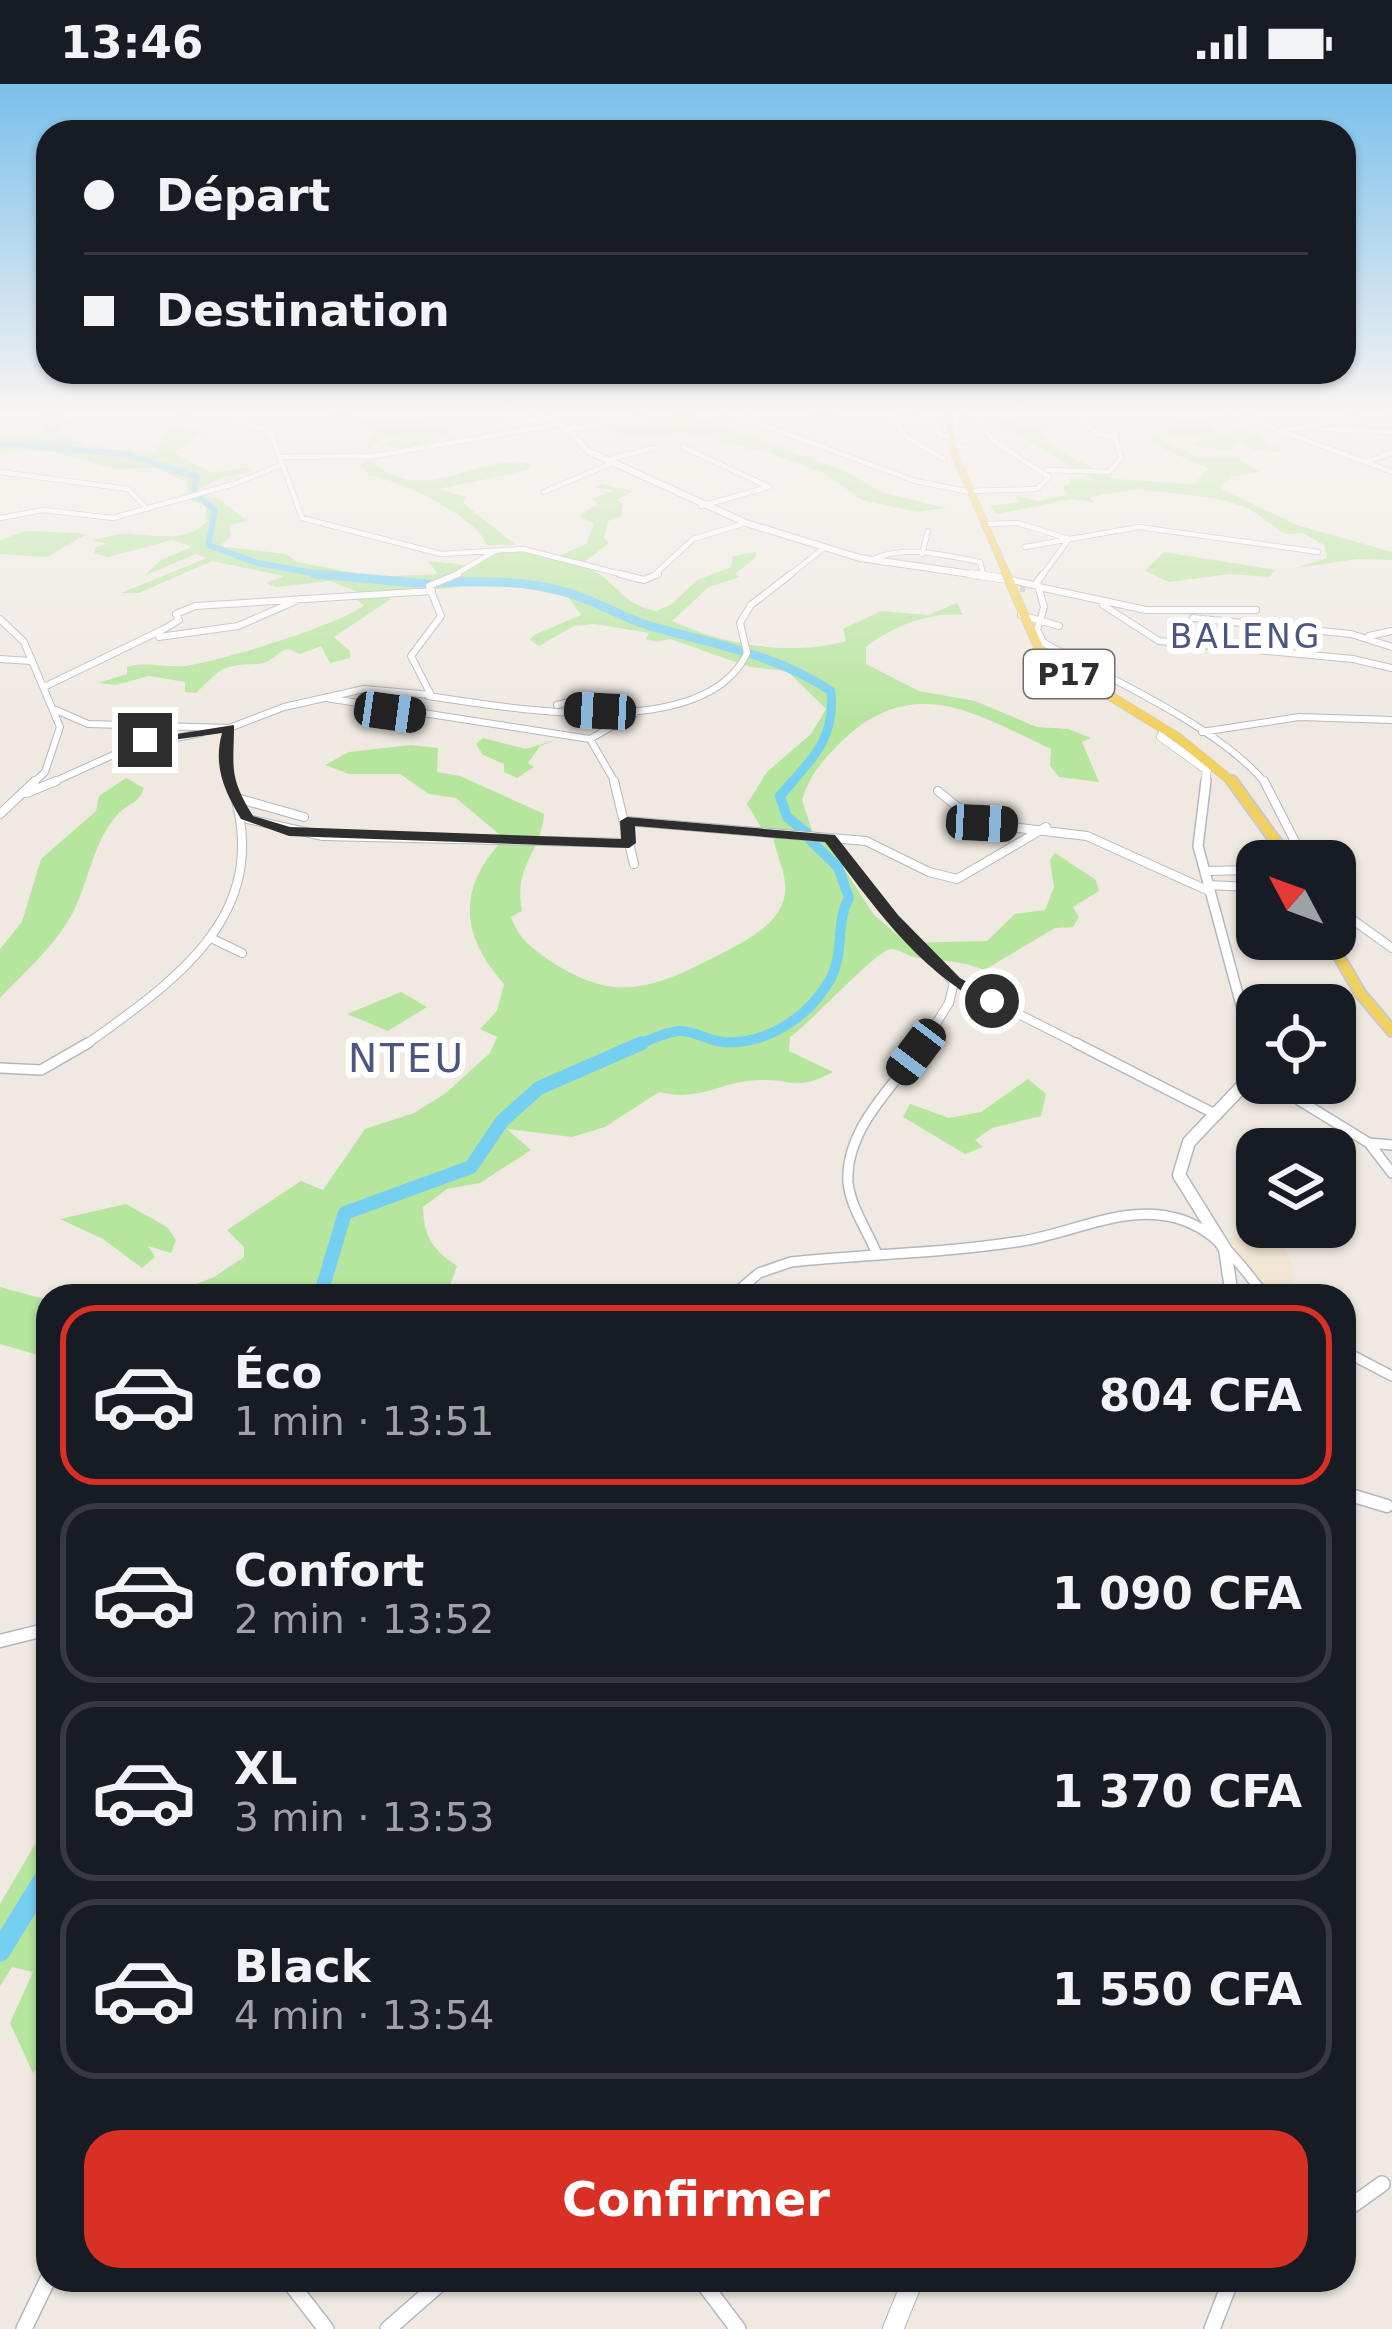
<!DOCTYPE html>
<html lang="fr">
<meta charset="utf-8">
<style>
body{margin:0;font-family:"DejaVu Sans",sans-serif;background:#20242c;color:#f1f3f6;height:100vh;display:flex;flex-direction:column;font-size:45px;white-space:nowrap}
*{box-sizing:border-box;margin:0}
p{font-size:39px;color:#9ea1a6}
.icon{flex:none;width:66px;height:66px;fill:none;stroke:currentColor;stroke-width:2;stroke-linecap:round;stroke-linejoin:round}
.map{position:relative;flex:1;overflow:hidden}
.panel{position:absolute;left:36px;top:1200px;width:1320px;height:1008px;display:flex;flex-direction:column;background:#171b24;border-radius:36px;box-shadow:0 3px 9px #0004}
.panel>*{flex:none}
.guide{position:absolute;left:36px;top:36px;width:1320px;height:264px;border-radius:36px;box-shadow:0 3px 9px #0004;display:grid;align-content:center;height:264px;padding:0 48px;background:#171b24}
.needle{width:78px;rotate:311deg}
.buttons{position:absolute;left:1236px;top:756px;display:grid;gap:24px}
.buttons a{display:grid;place-items:center;width:120px;height:120px;border-radius:24px;background:#171b24;box-shadow:0 3px 9px #0004;font-size:60px}
.end{position:absolute;width:54px;height:54px;margin:-27px;border:15px solid #2e2e2e;background:#fff;box-shadow:0 0 0 6px #fff}
.from{border-radius:50%}
.car{position:absolute;width:36px;height:72px;margin:-36px -18px;border-radius:15px;box-shadow:0 0 9px 3px #0007;background:linear-gradient(#222 24%,#8ab4d8 0 40%,#222 0 76%,#8ab4d8 0 86%,#222 0)}
.guide b{display:flex;align-items:center;gap:42px;height:114px;font-size:45px}
.guide b+b{border-top:3px solid #363941}
.guide i{width:30px;height:30px;background:#f1f3f6}
ul{padding:21px 0 0;list-style:none}
li{display:flex;align-items:center;gap:36px;height:180px;margin:0 24px 18px;padding:0 24px;border:6px solid #363941;border-radius:36px}
li div{flex:1}
li b{display:block;font-size:45px}
li em{font-style:normal;font-weight:800}
li.current{border-color:#d93025}
li>.icon{width:108px;height:108px;stroke-width:1.5}
.action{display:flex;gap:24px;margin-top:auto;padding:24px 48px}
.action a{flex:1;height:138px;border-radius:36px;background:#d93025;color:#fff;font-size:48px;font-weight:800;line-height:138px;text-align:center}
.status{display:flex;justify-content:space-between;align-items:center;height:84px;padding:0 60px;background:#171b24;direction:ltr}
.status svg{height:33px;fill:currentColor}
.map>svg:first-child{display:block}
.education{fill:#f0e6d1}
.green{fill:#b6e59e}
.lines{fill:none;stroke-linecap:round;stroke-linejoin:round}
.river-far4{stroke:#75cff0;stroke-width:6}
.river-far3{stroke:#75cff0;stroke-width:9}
.river-far2{stroke:#75cff0;stroke-width:10}
.river-far1{stroke:#75cff0;stroke-width:14}
.river{stroke:#75cff0;stroke-width:21}
.street-tunnel{stroke:#c8c4bd;stroke-width:6;stroke-dasharray:6 3;stroke-linecap:butt}
.street-far5-casing{stroke:#b4b7c1;stroke-width:6}
.street-far4-casing{stroke:#b4b7c1;stroke-width:8}
.street-far3-casing{stroke:#b4b7c1;stroke-width:10}
.street-far2-casing{stroke:#b4b7c1;stroke-width:12}
.street-far1-casing{stroke:#b4b7c1;stroke-width:15}
.street-casing{stroke:#b4b7c1;stroke-width:18}
.secondary-far4-casing{stroke:#b4b7c1;stroke-width:8}
.secondary-far3-casing{stroke:#b4b7c1;stroke-width:9}
.secondary-far2-casing{stroke:#b4b7c1;stroke-width:12}
.secondary-far1-casing{stroke:#b4b7c1;stroke-width:15}
.secondary-casing{stroke:#b4b7c1;stroke-width:22}
.primary-far2-casing{stroke:#c9c9c9;stroke-width:8}
.primary-far1-casing{stroke:#c9c9c9;stroke-width:10}
.primary-casing{stroke:#c9c9c9;stroke-width:14}
.street-far5{stroke:#fff;stroke-width:4.5}
.street-far4{stroke:#fff;stroke-width:6}
.street-far3{stroke:#fff;stroke-width:8}
.street-far2{stroke:#fff;stroke-width:9}
.street-far1{stroke:#fff;stroke-width:12}
.street{stroke:#fff;stroke-width:15}
.secondary-far4{stroke:#fff;stroke-width:6}
.secondary-far3{stroke:#fff;stroke-width:8}
.secondary-far2{stroke:#fff;stroke-width:9}
.secondary-far1{stroke:#fff;stroke-width:12}
.secondary{stroke:#fff;stroke-width:20}
.primary-far2{stroke:#f2d163;stroke-width:6}
.primary-far1{stroke:#f2d163;stroke-width:9}
.primary{stroke:#f2d163;stroke-width:10}
.route{fill:#2e2e2e}
.labels{text-anchor:middle;dominant-baseline:central;stroke-width:12;stroke-linejoin:round;paint-order:stroke}
.shield{fill:#fff;stroke:#6d6d6d;stroke-width:3}
.shield-label{font-size:30px;font-weight:bold;fill:#2e2e2e}
.far-quarter-label{font-size:33px;letter-spacing:3px;fill:#4d5680;stroke:#fff}
.quarter-label{font-size:39px;letter-spacing:3px;fill:#4d5680;stroke:#fff}
</style>
<div class="status"><b>13:46</b><svg viewBox="0 0 49 12"><path d="M0 12V9h3v3zM5 12V6h3v6zM10 12V3h3v9zM15 12V0h3v12zM26 1h20v11H26zM47 4h2v5h-2z"/></svg></div>
<div class="map">
<svg width="1392" height="2245" viewBox="0 0 1392 2245">
<rect width="100%" height="100%" fill="#efe9e1"/>
<path class="education" d="M1278 1152 1292 1180 1293 1212H1269L1228 1154Z"/>
<path class="green" d="M42 328H62L60 338 74 337 60 346 65 354 109 365 156 367 175 332 202 328 189 330 179 344 204 348 174 369 212 389 246 383 251 388 224 393 188 410 186 398 157 384 115 385 47 366 0 369V355L43 348Z
M331 328 376 338 409 335 449 346 446 353 404 365 380 360 405 353 386 350 368 367 367 358 377 347Z
M687 330 846 387 880 408 946 424 917 428 862 416 824 389 759 366 741 367 747 363 680 347 656 354 623 350 603 341 658 342 664 331Z
M1182 334 1207 337 1221 355 1232 345 1250 347 1284 369 1253 366 1240 353 1230 367 1194 362 1201 354 1165 349Z
M999 338 1052 341 1038 348 1053 363 1114 395 1194 400 1208 385 1151 359 1152 351 1202 375 1238 374 1260 388 1232 392 1220 402 1223 406 1297 441 1392 468V476L1357 475 1296 484 1327 474 1324 461 1303 449 1286 450 1248 424 1215 414 1137 405 1089 413 1094 418 1072 415 997 430 990 422 1021 418 1016 412 1038 417 1068 411 1063 403 1071 399 1069 394 1095 396 1009 346 991 344Z
M371 373H378L374 380C433 423 476 367 531 380L529 386 438 405 466 413 463 419 516 461H486C481 435 397 394 369 392L360 380Z
M601 400 634 407 616 416 623 420 621 433 608 437 604 454 609 459 583 479 559 472 586 460 594 440 579 432 598 420 592 415 614 406 594 404Z
M201 410 218 414 247 437 229 441 231 452 221 461 226 463 286 470 297 478 376 493 438 490 428 477 475 482 466 486C480 483 486 473 498 468 517 461 586 480 601 491 622 508 626 520 656 527L672 520 697 496 731 483 733 472 756 468 755 474 735 490 740 493 709 503 672 537C723 560 787 573 846 557L843 545 881 527 928 531 957 519 963 531C928 528 894 542 866 563V580L919 607 975 617 1037 643 1068 645 1091 654 1082 658 1099 698 1059 693 1050 682 1051 665C977 630 915 589 844 655 825 673 810 690 802 716L813 750 762 745 747 720 767 688 811 650 826 625 787 587 750 583 670 555 657 558 646 555 649 549 595 540 574 542 539 562 530 556 534 551 581 531 568 513 495 498 432 506 445 491 426 508 384 513 391 515 334 553 350 567V574L330 579 321 562 300 570 288 565C275 568 274 579 257 580 220 581 220 586 196 609L185 608V598L149 592 116 601 98 599 127 590V583C145 577 165 584 184 582 215 579 345 539 364 521L357 516 358 508 330 497 276 503 266 499 284 492 212 477 139 509H121L207 474 196 470 144 492 161 476 192 463 172 456 108 473 94 469 95 463 107 460 93 456C106 454 120 448 133 450 158 452 189 458 207 437L206 421 190 416Z
M26 447 79 449 85 451 47 473 0 470V456Z
M1164 468 1275 486 1269 493 1230 490 1169 498 1145 487Z
M483 654 526 665 558 655 540 662 528 679 534 683 517 694 504 688V680L483 671 476 660Z
M411 661 438 664 437 688 460 692 544 730C541 770 513 781 522 827L511 833C518 853 529 862 546 874 612 919 648 907 715 873 734 863 763 849 776 831 796 804 778 780 773 753L826 757 874 831 907 859 987 857 1015 830 1045 826 1054 803 1050 776 1055 769 1096 796 1099 807 1073 823 1079 833 1073 843 1055 844 984 886C959 876 943 877 918 874 909 873 900 865 891 865 876 866 810 940 790 953L789 967 833 988C794 1008 796 995 761 996 721 996 701 1019 659 1008L605 1043 572 1053 507 1045 531 1066 480 1099 447 1105 423 1123C424 1153 432 1165 457 1182L449 1204 424 1212H166L214 1193 244 1173V1163L227 1146 301 1097 323 1106 365 1045 414 1029 446 1009 490 969 497 953 480 945 497 927 504 900C462 852 456 807 501 758L499 750 456 714 429 710 400 690H349L325 681 349 668Z
M126 694 144 704C138 720 129 719 118 730 92 758 88 803 70 834 52 864 24 889 0 914V865L22 838 41 775 96 727 99 712Z
M401 908 427 923 388 947 347 930Z
M1028 995 1046 1010 1041 1032 992 1044 975 1056 983 1063 965 1070 903 1033 910 1020 949 1034 981 1028Z
M126 1120 167 1143 176 1156 171 1169 148 1162 155 1173 142 1184 103 1155 60 1135Z
M0 1203 48 1216V1274L0 1260Z
M48 1738V1972L33 1989 10 1939 33 1888 12 1883 0 1902V1820Z"/>
<g class="lines">
<path class="river-far4" d="M0 360 126 370 197 393 194 409
M195 410 215 426 208 461 257 479 336 493"/>
<path class="river-far3" d="M314 490 429 500
M437 499C479 497 524 496 565 508 595 516 621 533 650 542 713 560 775 570 831 607 835 649 818 670 790 700"/>
<path class="river-far2" d="M793 697 780 712 787 733 808 750
M633 962C648 957 663 949 678 947 694 946 708 957 723 958 768 961 810 932 831 894 845 866 835 839 849 814L838 783 810 756"/>
<path class="river-far1" d="M320 1212 345 1129 471 1083 502 1037 539 1004 642 959"/>
<path class="river" d="M0 1867 48 1789"/>
<path class="street-tunnel" d="M1020 505H1025"/>
<defs>
<path id="street-far5" d="M225 328 271 349 302 434 441 470 523 465 632 493
M501 328 514 337 553 335
M728 328 915 397 971 408
M827 328 918 334 938 341 939 351 948 352
M1070 328 1100 351
M1231 328 1392 388
M795 330 828 328
M896 336 905 352 944 375
M568 345 679 328
M1323 345 1392 348
M1286 346 1388 328
M949 354 956 353 955 332 965 328
M951 360 966 363
M683 363 769 403 701 422
M281 373 374 372 561 340
M606 376 654 364
M1365 378 1392 369
M1047 386 1109 388 1121 374 1115 353 1099 350
M0 388 128 405 147 425
M970 407 1037 405 1049 393 995 358 977 338 986 328
M544 408 612 379
M0 434 43 426 113 434 234 400 283 380
M984 440 1018 439 1069 455 1041 493
M1025 463 1139 443 1318 468
M922 470 928 447
M871 476C906 460 944 471 980 478L983 489
M451 493 495 467
M652 493 693 455 746 439
M787 493 824 464"/>
<path id="street-far4" d="M620 490 644 496 658 490
M1043 490 1037 498 1044 523 1037 546 1044 559C1109 594 1221 644 1266 700
M1007 495 1038 502
M1039 503 1146 526H1256
M1103 521 1159 557 1353 575 1392 584
M1021 531 1059 542
M1193 534 1351 550 1392 563
M0 535 24 558 60 643 45 688 32 700
M1369 552 1392 547
M159 553 238 542 300 515
M0 575 31 577
M46 602 164 545 179 536 176 530 195 522 432 507
M428 612C509 624 705 660 747 569L740 539 751 521 791 490
M326 614 590 655 616 700
M557 621 594 612 619 626
M56 626 88 640 230 644 226 679 231 700
M224 646 284 623 364 605 431 611 411 572 441 532 429 502 458 490
M1202 648 1299 633 1392 636
M590 655 634 630
M49 700 131 663 201 649"/>
<path id="street-far3" d="M614 697 634 780
M1264 697 1305 777
M938 707 977 739 1087 752 1209 807
M27 709 56 697
M240 715 304 733
M0 730 35 697
M248 735 323 752 629 759
M627 737 866 757 929 788 957 795 1046 743
M830 754 892 834 954 898 949 919 922 962
M1205 787 1257 786
M1208 801 1251 803
M1335 823 1392 864
M213 855 242 869
M955 898 1082 962
M84 962C179 894 277 828 230 697"/>
<path id="street-far2" d="M1076 959 1217 1031
M0 984 41 986 88 959
M1271 999 1369 1059 1392 1061
M1369 1059 1392 1089
M876 1168C867 1146 850 1122 848 1098 845 1044 896 999 925 959
M732 1212 759 1189 791 1178C868 1170 946 1169 1022 1157 1073 1149 1124 1120 1176 1134 1216 1144 1241 1181 1265 1212
M1344 1267 1392 1292"/>
<path id="street-far1" d="M1344 1409 1387 1422
M0 1557 48 1545"/>
<path id="street" d="M1344 2127 1382 2100
M288 2196 326 2245
M701 2196 738 2245
M24 2245 48 2195
M388 2245 444 2196
M1212 2245 1231 2196"/>
<path id="secondary-far4" d="M535 328 561 340 588 367 746 439 860 474 992 493"/>
<path id="secondary-far3" d="M971 490 1007 495
M1164 646 1161 653 1207 686 1205 700"/>
<path id="secondary-far2" d="M1206 697 1198 762 1252 962"/>
<path id="secondary-far1" d="M1232 1212 1225 1165 1179 1091 1189 1058 1252 992 1251 959"/>
<path id="secondary" d="M893 2245 913 2196"/>
<path id="primary-far2" d="M948 328 954 369 1008 493"/>
<path id="primary-far1" d="M1006 490 1039 565 1048 574 1177 653 1235 700"/>
<path id="primary" d="M1232 697 1290 777
M1329 855 1360 909 1392 947"/>
</defs>
<use href="#street-far5" class="street-far5-casing"/>
<use href="#street-far4" class="street-far4-casing"/>
<use href="#street-far3" class="street-far3-casing"/>
<use href="#street-far2" class="street-far2-casing"/>
<use href="#street-far1" class="street-far1-casing"/>
<use href="#street" class="street-casing"/>
<use href="#secondary-far4" class="secondary-far4-casing"/>
<use href="#secondary-far3" class="secondary-far3-casing"/>
<use href="#secondary-far2" class="secondary-far2-casing"/>
<use href="#secondary-far1" class="secondary-far1-casing"/>
<use href="#secondary" class="secondary-casing"/>
<use href="#primary-far2" class="primary-far2-casing"/>
<use href="#primary-far1" class="primary-far1-casing"/>
<use href="#primary" class="primary-casing"/>
<use href="#street-far5" class="street-far5"/>
<use href="#street-far4" class="street-far4"/>
<use href="#street-far3" class="street-far3"/>
<use href="#street-far2" class="street-far2"/>
<use href="#street-far1" class="street-far1"/>
<use href="#street" class="street"/>
<use href="#secondary-far4" class="secondary-far4"/>
<use href="#secondary-far3" class="secondary-far3"/>
<use href="#secondary-far2" class="secondary-far2"/>
<use href="#secondary-far1" class="secondary-far1"/>
<use href="#secondary" class="secondary"/>
<use href="#primary-far2" class="primary-far2"/>
<use href="#primary-far1" class="primary-far1"/>
<use href="#primary" class="primary"/>
</g>
<linearGradient id="sky" x2="0" y2="1"><stop stop-color="#7abfeb"/><stop offset="0.51" stop-color="#f8f5f2"/><stop offset="1" stop-color="#f8f5f2" stop-opacity="0"/></linearGradient>
<rect width="1392" height="642" fill="url(#sky)"/>
<path class="route" d="M234 641C234 684 228 691 253 732L290 743 621 755 620 737 627 733 835 751 898 831 960 894 1000 917 986 921C916 885 872 819 825 758L635 742 636 759 629 764 289 752 241 735C224 706 213 682 222 649L145 660 139 656Z"/>
<g class="labels">
<rect class="shield" x="1024" y="566" width="90" height="48" rx="9"/>
<g class="shield-label">
<text x="1069" y="590">P17</text>
</g>
<g class="far-quarter-label">
<text x="1246" y="552">BALENG</text>
</g>
<g class="quarter-label">
<text x="407" y="974">NTEU</text>
</g>
</g>
</svg>
<div class="buttons">
<a><svg class="needle" viewBox="-14 -14 28 28"><path d="M0-13l5 13h-10z" fill="#e53935"/><path d="M0 13l5-13h-10z" fill="#9ea1a6"/></svg></a>
<a><svg class="icon" aria-label="locate" viewBox="0 0 24 24"><circle cx="12" cy="12" r="6"/><path d="M12 2v4M12 18v4M2 12h4M18 12h4"/></svg></a>
<a><svg class="icon" aria-label="layers" viewBox="0 0 24 24"><path d="M12 4l9 5-9 5-9-5zM3 14l9 5 9-5"/></svg></a>
</div>
<i class="end from" style="left:992px;top:917px"></i>
<i class="end" style="left:145px;top:656px"></i>
<i class="car" style="left:600px;top:627px;rotate:273deg"></i>
<i class="car" style="left:390px;top:628px;rotate:98deg"></i>
<i class="car" style="left:982px;top:739px;rotate:93deg"></i>
<i class="car" style="left:916px;top:968px;rotate:217deg"></i>
<div class="guide">
<b><i class="from"></i>Départ</b>
<b><i></i>Destination</b>
</div>
<section class="panel">
<ul>
<li class="current"><svg class="icon" aria-label="car" viewBox="0 0 24 24"><path d="M5 17H2v-5l4-1 3-4h7l3 4 3 1v5h-3M9 17h6M6 11h13"/><circle cx="7" cy="17" r="2"/><circle cx="17" cy="17" r="2"/></svg><div><b>Éco</b><p>1 min · 13:51</p></div><em>804 CFA</em></li>
<li><svg class="icon" aria-label="car" viewBox="0 0 24 24"><path d="M5 17H2v-5l4-1 3-4h7l3 4 3 1v5h-3M9 17h6M6 11h13"/><circle cx="7" cy="17" r="2"/><circle cx="17" cy="17" r="2"/></svg><div><b>Confort</b><p>2 min · 13:52</p></div><em>1 090 CFA</em></li>
<li><svg class="icon" aria-label="car" viewBox="0 0 24 24"><path d="M5 17H2v-5l4-1 3-4h7l3 4 3 1v5h-3M9 17h6M6 11h13"/><circle cx="7" cy="17" r="2"/><circle cx="17" cy="17" r="2"/></svg><div><b>XL</b><p>3 min · 13:53</p></div><em>1 370 CFA</em></li>
<li><svg class="icon" aria-label="car" viewBox="0 0 24 24"><path d="M5 17H2v-5l4-1 3-4h7l3 4 3 1v5h-3M9 17h6M6 11h13"/><circle cx="7" cy="17" r="2"/><circle cx="17" cy="17" r="2"/></svg><div><b>Black</b><p>4 min · 13:54</p></div><em>1 550 CFA</em></li>
</ul>
<div class="action"><a>Confirmer</a></div>
</section>
</div>
